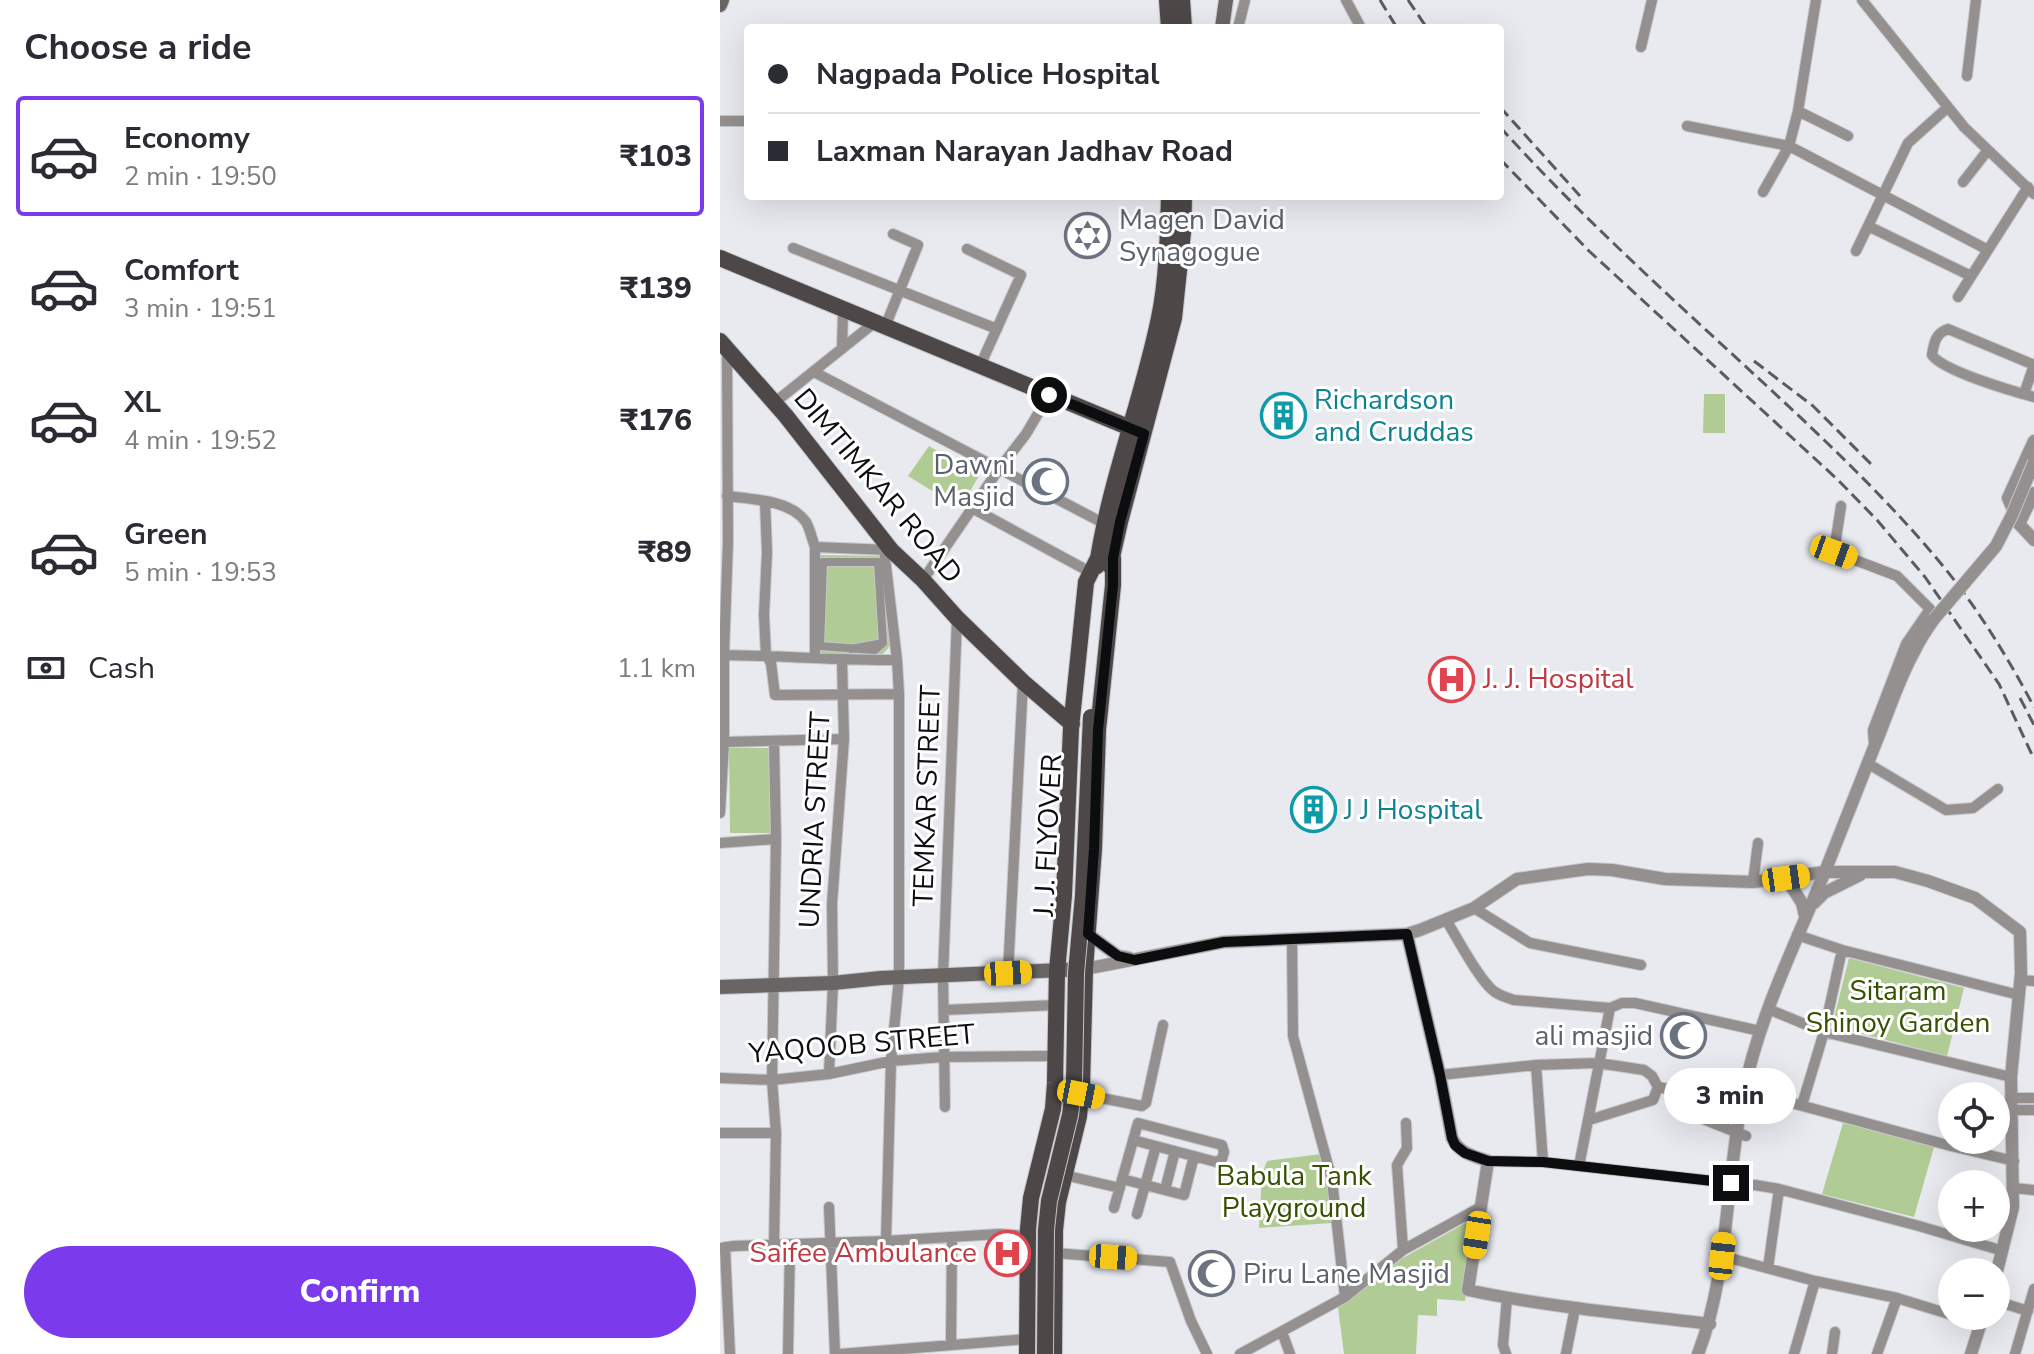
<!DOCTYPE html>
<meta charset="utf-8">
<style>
body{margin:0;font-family:"Nunito Sans",sans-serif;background:#f2f2f3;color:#2b2b33;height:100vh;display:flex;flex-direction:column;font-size:30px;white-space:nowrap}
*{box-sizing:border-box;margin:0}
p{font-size:26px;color:#7c7c81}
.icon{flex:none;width:44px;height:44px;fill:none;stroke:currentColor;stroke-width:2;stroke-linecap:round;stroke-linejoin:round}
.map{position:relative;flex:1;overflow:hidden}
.sheet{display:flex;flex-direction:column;background:#fff;width:720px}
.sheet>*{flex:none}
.guide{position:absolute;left:24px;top:24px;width:760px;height:176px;border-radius:8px;box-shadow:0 8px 32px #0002;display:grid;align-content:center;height:176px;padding:0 24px;background:#fff}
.tools{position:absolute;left:1218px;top:1082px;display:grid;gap:16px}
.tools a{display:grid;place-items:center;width:72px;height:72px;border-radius:50%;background:#fff;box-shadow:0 8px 32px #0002;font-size:40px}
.end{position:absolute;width:36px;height:36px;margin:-18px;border:10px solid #0c0d0f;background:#fff;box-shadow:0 0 0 4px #fff}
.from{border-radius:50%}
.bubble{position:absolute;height:56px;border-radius:28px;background:#fff;box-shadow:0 8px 32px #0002;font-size:26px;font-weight:800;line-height:56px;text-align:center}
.car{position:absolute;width:24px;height:48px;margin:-24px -12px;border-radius:10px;box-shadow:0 0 6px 2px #0007;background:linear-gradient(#f5c518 24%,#345 0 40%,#f5c518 0 76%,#345 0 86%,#f5c518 0)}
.guide b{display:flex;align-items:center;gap:28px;height:76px;font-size:30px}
.guide b+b{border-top:2px solid #e1e1e2}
.guide i{width:20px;height:20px;background:#2b2b33}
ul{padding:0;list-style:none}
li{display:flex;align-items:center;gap:24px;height:120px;margin:0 16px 12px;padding:0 8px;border:4px solid transparent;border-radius:8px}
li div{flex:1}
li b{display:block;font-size:30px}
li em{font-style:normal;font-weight:800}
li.on{border-color:#7c3aed}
li>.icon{width:72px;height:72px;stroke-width:1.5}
h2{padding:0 24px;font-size:36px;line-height:96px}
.pay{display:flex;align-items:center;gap:20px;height:88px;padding:0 24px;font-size:30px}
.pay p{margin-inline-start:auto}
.action{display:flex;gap:16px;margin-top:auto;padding:16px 24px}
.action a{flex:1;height:92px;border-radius:48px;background:#7c3aed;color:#fff;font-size:32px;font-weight:800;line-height:92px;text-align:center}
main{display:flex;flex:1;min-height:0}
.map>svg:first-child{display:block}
.green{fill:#b0cb93}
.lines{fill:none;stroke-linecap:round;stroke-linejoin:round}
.pedestrian-casing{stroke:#c5c7cc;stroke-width:10}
.minor-casing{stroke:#c5c7cc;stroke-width:12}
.tertiary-casing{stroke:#c5c7cc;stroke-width:14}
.secondary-casing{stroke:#c5c7cc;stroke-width:16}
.primary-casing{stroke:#c5c7cc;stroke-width:18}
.pedestrian{stroke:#93908f;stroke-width:8}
.minor{stroke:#93908f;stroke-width:10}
.tertiary{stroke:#93908f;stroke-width:12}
.secondary{stroke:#6a6565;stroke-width:14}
.primary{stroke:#4d4747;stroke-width:16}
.rail{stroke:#5a5b5f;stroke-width:3;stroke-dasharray:12 6;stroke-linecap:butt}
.tertiary-bridge-casing{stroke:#c5c7cc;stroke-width:14;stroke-linecap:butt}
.primary-bridge-casing{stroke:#c5c7cc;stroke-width:18;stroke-linecap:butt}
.tertiary-bridge{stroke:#93908f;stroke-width:12}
.primary-bridge{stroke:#4d4747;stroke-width:16}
.route{stroke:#0c0d0f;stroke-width:10}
.labels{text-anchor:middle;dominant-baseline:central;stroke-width:6;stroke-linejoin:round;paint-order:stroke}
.worship-label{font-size:28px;fill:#5b616d;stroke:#fff;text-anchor:start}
.culture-label{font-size:28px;fill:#0d838f;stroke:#fff;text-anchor:start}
.street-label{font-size:28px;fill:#0c0d0f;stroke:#fff}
.health-label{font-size:28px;fill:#be3a42;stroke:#fff;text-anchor:start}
.park-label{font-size:28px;fill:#345000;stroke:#fff}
</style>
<main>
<section class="sheet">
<h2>Choose a ride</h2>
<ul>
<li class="on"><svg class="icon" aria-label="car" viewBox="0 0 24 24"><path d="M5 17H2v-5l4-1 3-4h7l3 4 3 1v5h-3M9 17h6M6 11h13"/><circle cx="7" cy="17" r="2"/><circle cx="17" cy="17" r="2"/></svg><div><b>Economy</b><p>2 min · 19:50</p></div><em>₹103</em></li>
<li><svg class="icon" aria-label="car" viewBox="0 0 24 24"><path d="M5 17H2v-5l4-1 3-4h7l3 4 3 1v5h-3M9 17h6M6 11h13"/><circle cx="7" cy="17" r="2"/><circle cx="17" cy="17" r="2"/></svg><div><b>Comfort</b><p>3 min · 19:51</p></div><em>₹139</em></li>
<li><svg class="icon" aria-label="car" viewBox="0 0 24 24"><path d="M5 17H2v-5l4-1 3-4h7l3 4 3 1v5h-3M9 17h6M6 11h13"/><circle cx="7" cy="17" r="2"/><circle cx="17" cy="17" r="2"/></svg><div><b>XL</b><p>4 min · 19:52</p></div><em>₹176</em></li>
<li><svg class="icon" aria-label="car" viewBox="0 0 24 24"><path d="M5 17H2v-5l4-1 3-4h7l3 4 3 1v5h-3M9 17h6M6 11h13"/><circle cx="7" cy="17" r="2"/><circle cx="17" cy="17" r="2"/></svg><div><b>Green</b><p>5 min · 19:53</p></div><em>₹89</em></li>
</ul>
<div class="pay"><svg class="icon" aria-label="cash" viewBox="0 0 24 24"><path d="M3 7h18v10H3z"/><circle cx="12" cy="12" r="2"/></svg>Cash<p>1.1 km</p></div>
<div class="action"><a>Confirm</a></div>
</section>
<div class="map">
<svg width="1314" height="1354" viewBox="0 0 1314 1354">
<rect width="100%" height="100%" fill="#e8eaf0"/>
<path class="green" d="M984 394H1005V433H983Z
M209 446 259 476 240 508 188 476Z
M96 555 166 556 170 644C168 650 164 653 158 657H108L99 653Z
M9 748H49L50 833H10Z
M1129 958 1244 988 1227 1056 1112 1026Z
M1123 1123 1214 1147 1194 1217 1102 1194Z
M601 1154 611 1207 612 1223 539 1228 542 1174 547 1161Z
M758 1216 745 1301 717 1299V1316L698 1315 696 1354H624L618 1307 683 1258Z"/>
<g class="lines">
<defs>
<path id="pedestrian" d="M131 649 163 643 158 562H103L100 646 155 650 163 643"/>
<path id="minor" d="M626 0 641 28
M1142 0 1244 127 1314 194
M518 28 525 0
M921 47 932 0
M1247 76 1256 0
M1078 111 1128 136
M0 121H28
M967 126 1069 146 1268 250
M1243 182 1268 150
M1043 192 1069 146 1078 111 1096 0
M1148 226 1251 276
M73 248 277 329
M247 249 301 275 260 366
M1136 251 1188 143 1228 107
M1238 297 1308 187
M165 327 198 245 173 234
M122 349 123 311
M1314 365 1228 329C1216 333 1214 342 1212 355 1223 371 1292 391 1314 397
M94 372 385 524
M1304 394 1314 365
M54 403 154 323
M7 496C31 499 71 500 86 522 90 529 92 539 95 547L169 550
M45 501 47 552 44 615 46 655 51 663 55 695 179 694
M1121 506 1114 552 1177 576 1210 609 1186 644 1153 730 1154 745
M252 508 370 572
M164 549 177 660 179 694V978L171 1061 166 1241
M203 580 279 469 306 434 329 395
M4 655C62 656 120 660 177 660
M95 656V547
M4 742 124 739
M54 742 56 839 52 1080 56 1133 54 1245
M1147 763 1226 810 1253 808 1278 789
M0 813 4 742V655L8 541 7 350
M0 843 56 839
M1033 882 1038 843
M754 908 810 943 921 965
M726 920C737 937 760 982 775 992 781 996 788 998 794 1000L890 1008 902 1003H915L1040 1031
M1077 935 1122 950 1299 995
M572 940 573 1036 612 1180 625 1297
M288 973 303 682
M1300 980 1314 981
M1048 1009 1104 1032 1291 1077
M224 1010 336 1005
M816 1065 823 1162
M109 1074 113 983 112 904 124 739 122 660
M720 1075 816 1065 878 1063 924 1070 932 1076 938 1087 968 1093 972 1097 978 1117 1026 1136
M0 1078 52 1080 109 1074 171 1061 223 1057 336 1056
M1024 1090 1231 1146 1294 1161
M361 1094 422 1106 426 1103 443 1025
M1293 1098H1314
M1082 1105 1104 1032 1122 950
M225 1107 223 976 237 618
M1293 1110H1314
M869 1120 933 1100 938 1087
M0 1133H56
M768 1161 823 1162 1011 1183
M859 1166 890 1008
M344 1175 400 1188
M402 1179 464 1195 474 1156
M1010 1187 1035 1185 1059 1189 1199 1226 1283 1251
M1293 1188 1314 1190
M445 1190 455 1151
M109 1207 115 1354
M394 1208 418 1123 502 1145 504 1152 502 1159 496 1162 413 1140
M417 1214 436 1146
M5 1247 10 1354
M0 1248 14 1246 166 1241 279 1234 308 1236
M683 1250 677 1165 687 1148 686 1123
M335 1253 450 1262 471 1321 487 1354
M1002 1256 1095 1281 1177 1298 1232 1315
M1048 1268 1059 1189
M1276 1301 1308 1311
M1235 1316 1261 1324
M562 1332 570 1354
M231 1345 232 1237
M68 1354 70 1245
M120 1354 307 1339
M520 1354 625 1297 683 1250 761 1207
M786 1354 783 1345 787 1298
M846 1354 855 1308
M1074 1354 1095 1281
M1112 1354 1115 1332
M1157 1354 1177 1298
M1295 1354 1314 1289"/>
<path id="tertiary" d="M1314 441 1288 498 1299 524 1314 540
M1299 524 1314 493
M1066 878 1082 903 1085 916
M1094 903 1104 893 1140 875
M368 934 398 956 409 958
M687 934 720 1075 732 1138C739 1153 753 1156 768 1161L748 1290C827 1307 909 1314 990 1324
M365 969 504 942 687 934 700 930 754 908 797 879 868 869 892 870 945 879 1033 882 1104 872H1175L1208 881 1255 898 1300 932 1301 973 1291 1077 1293 1207 1276 1275
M978 1354C1010 1270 1005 1178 1024 1091 1040 1014 1076 943 1106 869 1122 828 1138 787 1155 745 1168 714 1178 680 1195 650 1200 639 1207 629 1214 619
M1251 1354 1263 1316"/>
<path id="secondary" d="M0 5 2 0
M502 28 506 0
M0 987 113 983 161 978 365 969"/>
<path id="primary" d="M447 0 449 28
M462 0 464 28
M0 258 420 432
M0 341 66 416 171 550 203 580 237 618 303 682 352 724
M377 566C389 482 422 401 439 318 447 280 448 235 449 196
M390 566 400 522 454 318 463 232 464 196
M307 1354 308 1229 311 1198 333 1109 335 1083 337 971 344 895 351 728 366 582 379 556
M334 1354 335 1230 338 1202 359 1116 362 1085 365 969 374 849 378 730 393 585V558"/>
</defs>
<use href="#pedestrian" class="pedestrian-casing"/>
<use href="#minor" class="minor-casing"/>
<use href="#tertiary" class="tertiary-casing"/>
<use href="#secondary" class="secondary-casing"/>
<use href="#primary" class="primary-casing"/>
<use href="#pedestrian" class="pedestrian"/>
<use href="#minor" class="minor"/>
<use href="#tertiary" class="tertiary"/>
<use href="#secondary" class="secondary"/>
<use href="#primary" class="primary"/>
<path class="rail" d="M660 0 677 28
M688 0 707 28
M780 107 860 196
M780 127C864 220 957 303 1049 388 1108 443 1166 498 1218 560 1256 605 1287 656 1314 707
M780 159 869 251 1117 479 1157 520 1205 577 1279 684 1314 759
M1034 361 1093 406 1151 464
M1300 698 1314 725"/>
<defs>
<path id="tertiary-bridge" d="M1214 619 1276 546 1292 515 1314 462"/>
<path id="primary-bridge" d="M325 1354 326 1230 329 1201 350 1115 354 1084 356 973 363 896 371 717"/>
</defs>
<use href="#tertiary-bridge" class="tertiary-bridge-casing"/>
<use href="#primary-bridge" class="primary-bridge-casing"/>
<use href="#tertiary-bridge" class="tertiary-bridge"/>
<use href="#primary-bridge" class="primary-bridge"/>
</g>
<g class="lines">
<path class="route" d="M329 395 424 434 400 522 393 558V585L378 730 374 849 368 934 398 956 415 960 504 942 687 934 720 1075 732 1138 735 1145 745 1153 768 1161 823 1162 1011 1183"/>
</g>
<defs>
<symbol id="synagogue-ring" viewBox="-11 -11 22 22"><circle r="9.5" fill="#fff" stroke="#6b7280" stroke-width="1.5"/><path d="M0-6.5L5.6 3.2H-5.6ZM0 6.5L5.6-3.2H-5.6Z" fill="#6b7280"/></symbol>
<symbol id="building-ring" viewBox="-11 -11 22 22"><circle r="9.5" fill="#fff" stroke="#0f9aa8" stroke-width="1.5"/><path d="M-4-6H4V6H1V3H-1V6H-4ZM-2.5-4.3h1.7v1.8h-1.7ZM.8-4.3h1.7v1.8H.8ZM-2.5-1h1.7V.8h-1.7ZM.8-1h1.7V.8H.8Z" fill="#0f9aa8"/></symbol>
<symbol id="mosque-ring" viewBox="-11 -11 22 22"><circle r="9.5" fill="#fff" stroke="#6b7280" stroke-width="1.5"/><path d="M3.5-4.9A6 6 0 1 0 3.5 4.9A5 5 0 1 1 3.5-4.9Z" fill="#6b7280"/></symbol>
<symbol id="hospital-ring" viewBox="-11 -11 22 22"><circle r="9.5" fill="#fff" stroke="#e0444e" stroke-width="1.5"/><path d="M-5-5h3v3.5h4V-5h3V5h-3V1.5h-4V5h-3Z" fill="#e0444e"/></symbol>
</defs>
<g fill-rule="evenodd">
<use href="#synagogue-ring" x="342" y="210" width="51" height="51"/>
<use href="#building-ring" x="538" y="390" width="51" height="51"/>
<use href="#mosque-ring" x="300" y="456" width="51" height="51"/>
<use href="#hospital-ring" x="706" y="654" width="51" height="51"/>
<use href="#building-ring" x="568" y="784" width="51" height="51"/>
<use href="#mosque-ring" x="938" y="1010" width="51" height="51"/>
<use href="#hospital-ring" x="262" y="1228" width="51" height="51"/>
<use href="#mosque-ring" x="466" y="1248" width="51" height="51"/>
</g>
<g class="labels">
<g class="worship-label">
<text x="399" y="220">Magen David<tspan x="399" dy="32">Synagogue</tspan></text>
<text x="295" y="465" text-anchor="end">Dawni<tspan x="295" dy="32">Masjid</tspan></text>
<text x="933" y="1036" text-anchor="end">ali masjid</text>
<text x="523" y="1274">Piru Lane Masjid</text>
</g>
<g class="culture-label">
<text x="594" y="400">Richardson<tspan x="594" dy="32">and Cruddas</tspan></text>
<text x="624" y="810">J J Hospital</text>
</g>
<g class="street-label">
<text transform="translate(158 486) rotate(50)">DIMTIMKAR ROAD</text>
<text transform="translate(207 796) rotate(-88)">TEMKAR STREET</text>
<text transform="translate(95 820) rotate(-87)">UNDRIA STREET</text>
<text transform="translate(328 835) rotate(-87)">J. J. FLYOVER</text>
<text transform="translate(142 1044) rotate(-5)">YAQOOB STREET</text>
</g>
<g class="health-label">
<text x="763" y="679">J. J. Hospital</text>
<text x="257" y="1253" text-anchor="end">Saifee Ambulance</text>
</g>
<g class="park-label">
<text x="1178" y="991">Sitaram<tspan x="1178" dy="32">Shinoy Garden</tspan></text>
<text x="574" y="1176">Babula Tank<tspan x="574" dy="32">Playground</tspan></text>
</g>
</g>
</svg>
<div class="tools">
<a><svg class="icon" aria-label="locate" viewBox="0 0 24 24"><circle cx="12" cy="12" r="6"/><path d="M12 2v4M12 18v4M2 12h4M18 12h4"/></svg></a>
<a>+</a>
<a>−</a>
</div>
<i class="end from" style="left:329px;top:395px"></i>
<i class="end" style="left:1011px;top:1183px"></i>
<div class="bubble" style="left:944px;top:1068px;width:132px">3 min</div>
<i class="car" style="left:1114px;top:552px;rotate:110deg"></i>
<i class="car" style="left:1066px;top:878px;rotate:82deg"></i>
<i class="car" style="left:288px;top:973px;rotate:87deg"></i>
<i class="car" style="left:361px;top:1094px;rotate:101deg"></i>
<i class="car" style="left:757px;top:1235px;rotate:189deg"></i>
<i class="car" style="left:1002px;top:1256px;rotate:6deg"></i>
<i class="car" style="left:393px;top:1257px;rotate:94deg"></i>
<div class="guide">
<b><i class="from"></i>Nagpada Police Hospital</b>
<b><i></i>Laxman Narayan Jadhav Road</b>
</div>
</div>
</main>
